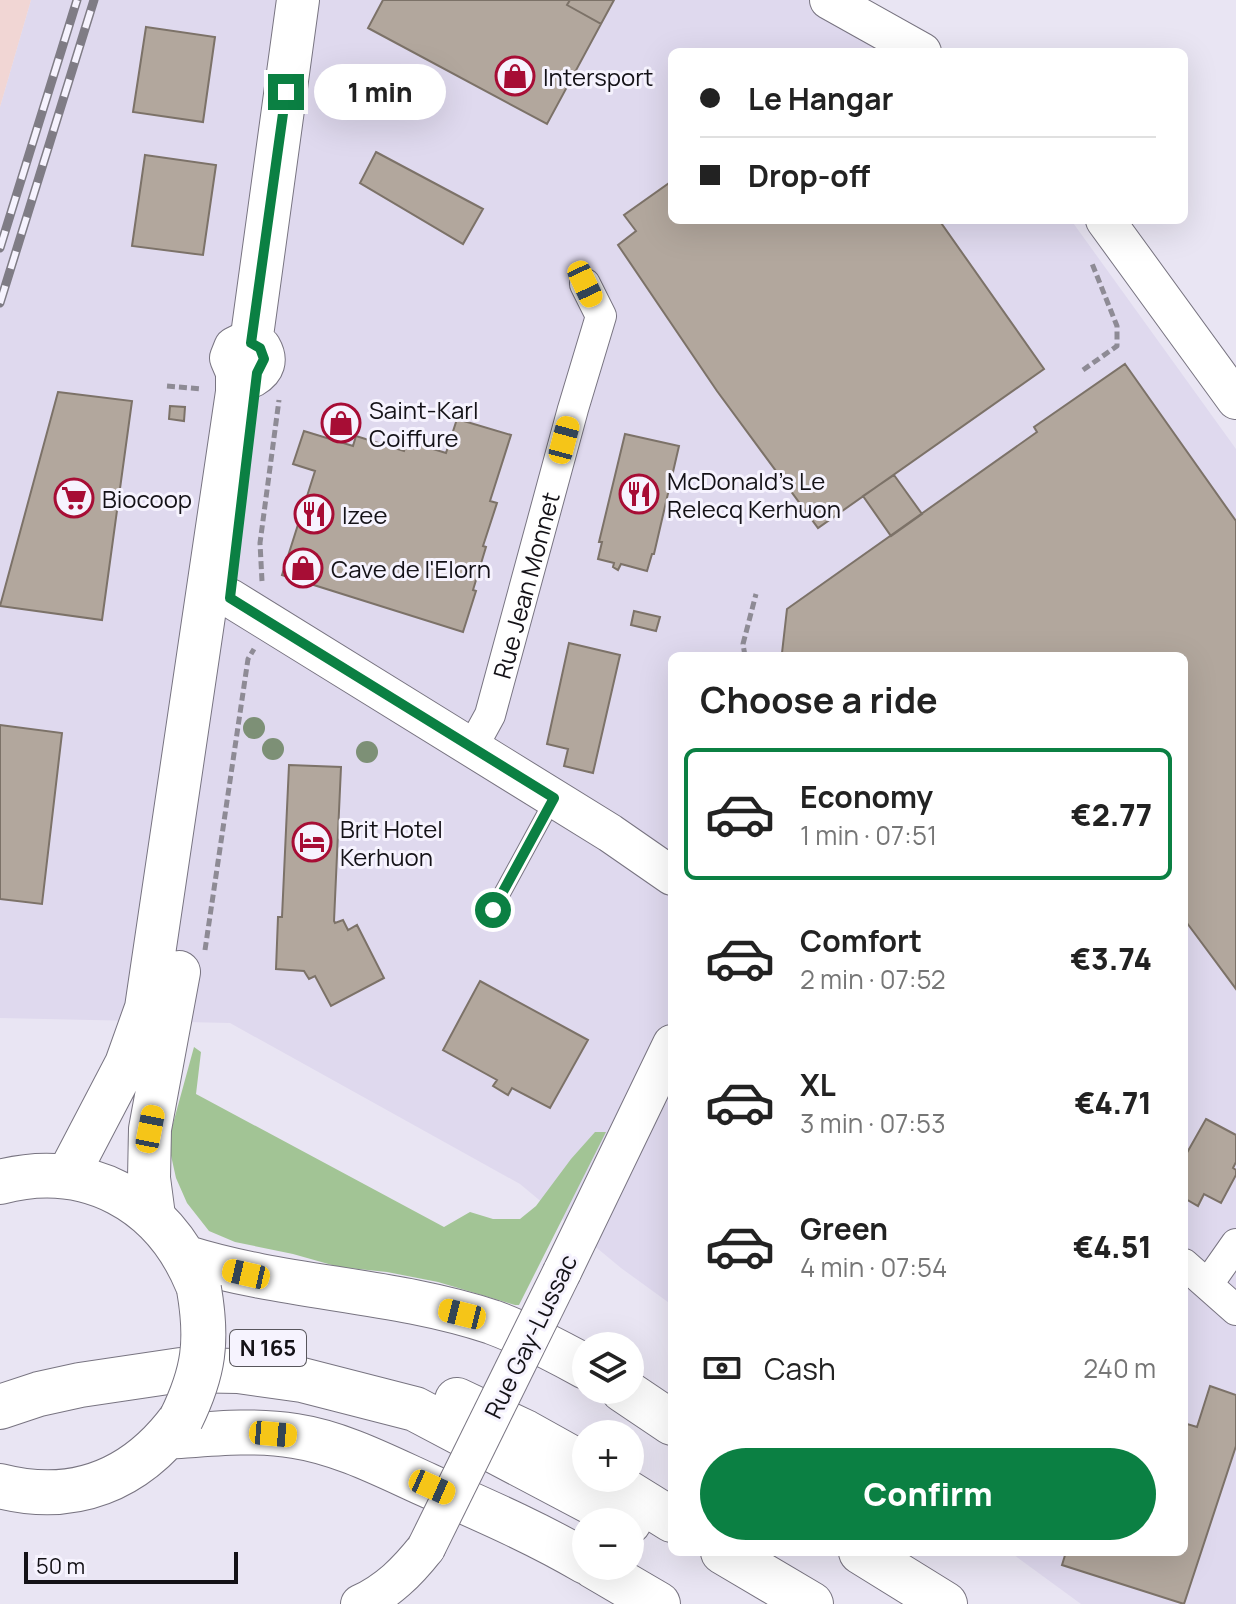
<!DOCTYPE html>
<meta charset="utf-8">
<style>
body{margin:0;font-family:Manrope,sans-serif;background:#f6f6f6;color:#222;height:100vh;display:flex;flex-direction:column;font-size:30px;white-space:nowrap}
*{box-sizing:border-box;margin:0}
p{font-size:26px;color:#767676}
.icon{flex:none;width:44px;height:44px;fill:none;stroke:currentColor;stroke-width:2;stroke-linecap:round;stroke-linejoin:round}
.map{position:relative;flex:1;overflow:hidden}
.sheet{position:absolute;left:668px;top:652px;width:520px;height:904px;display:flex;flex-direction:column;background:#fff;border-radius:12px;box-shadow:0 8px 32px #0002}
.sheet>*{flex:none}
.banner{position:absolute;left:668px;top:48px;width:520px;height:176px;border-radius:12px;box-shadow:0 8px 32px #0002;display:grid;align-content:center;height:176px;padding:0 32px;background:#fff}
.buttons{position:absolute;left:572px;top:1332px;display:grid;gap:16px}
.buttons a{display:grid;place-items:center;width:72px;height:72px;border-radius:50%;background:#fff;box-shadow:0 8px 32px #0002;font-size:40px}
.scale{position:absolute;left:24px;bottom:20px;width:214px;box-sizing:border-box;padding-left:8px;border:4px solid #141217;border-top:0;font-size:22px;line-height:28px;white-space:nowrap;color:#141217;-webkit-text-stroke:6px #f6f3fe;paint-order:stroke}
.end{position:absolute;width:36px;height:36px;margin:-18px;border:10px solid #0b8043;background:#fff;box-shadow:0 0 0 4px #fff}
.from{border-radius:50%}
.bubble{position:absolute;height:56px;border-radius:28px;background:#fff;box-shadow:0 8px 32px #0002;font-size:26px;font-weight:800;line-height:56px;text-align:center}
.car{position:absolute;width:24px;height:48px;margin:-24px -12px;border-radius:10px;box-shadow:0 0 6px 2px #0007;background:linear-gradient(#f5c518 24%,#345 0 40%,#f5c518 0 76%,#345 0 86%,#f5c518 0)}
.banner b{display:flex;align-items:center;gap:28px;height:76px;font-size:30px}
.banner b+b{border-top:2px solid #e0e0e0}
.banner i{width:20px;height:20px;background:#222}
ul{padding:0;list-style:none}
li{display:flex;align-items:center;gap:24px;height:132px;margin:0 16px 12px;padding:0 16px;border:4px solid transparent;border-radius:12px}
li div{flex:1}
li b{display:block;font-size:30px}
li em{font-style:normal;font-weight:800}
li.selected{border-color:#0b8043}
li>.icon{width:72px;height:72px;stroke-width:1.5}
h2{padding:0 32px;font-size:36px;line-height:96px}
.pay{display:flex;align-items:center;gap:20px;height:88px;padding:0 32px;font-size:30px}
.pay p{margin-inline-start:auto}
.button{display:flex;gap:16px;margin-top:auto;padding:16px 32px}
.button a{flex:1;height:92px;border-radius:48px;background:#0b8043;color:#fff;font-size:32px;font-weight:800;line-height:92px;text-align:center}
.map>svg:first-child{display:block}
.built{fill:#dfd9ee}
.industrial{fill:#f1d6d4}
.green{fill:#a2c495}
.building{fill:#b2a79d;stroke:#7c7268;stroke-width:2}
.lines{fill:none;stroke-linecap:round;stroke-linejoin:round}
.service-casing{stroke:#787481;stroke-width:18}
.minor-casing{stroke:#787481;stroke-width:32}
.tertiary-casing{stroke:#787481;stroke-width:40}
.secondary-casing{stroke:#787481;stroke-width:44}
.trunk-casing{stroke:#787481;stroke-width:46}
.path{stroke:#8e8b95;stroke-width:5;stroke-dasharray:8 4;stroke-linecap:butt}
.service{stroke:#fff;stroke-width:16}
.minor{stroke:#fff;stroke-width:30}
.tertiary{stroke:#fff;stroke-width:38}
.secondary{stroke:#fff;stroke-width:42}
.trunk{stroke:#fff;stroke-width:44}
.rail-casing{stroke:#7f7c85;stroke-width:9}
.rail{stroke:#f6f3fe;stroke-width:6;stroke-dasharray:18;stroke-linecap:butt}
.tertiary-bridge-casing{stroke:#787481;stroke-width:40;stroke-linecap:butt}
.trunk-bridge-casing{stroke:#787481;stroke-width:46;stroke-linecap:butt}
.tertiary-bridge{stroke:#fff;stroke-width:38}
.trunk-bridge{stroke:#fff;stroke-width:44}
.tree{fill:#7d9076}
.route{stroke:#0b8043;stroke-width:10}
.labels{text-anchor:middle;dominant-baseline:central;stroke-width:6;stroke-linejoin:round;paint-order:stroke}
.shield{fill:#f6f3fe;stroke:#58565c;stroke-width:2}
.shield-label{font-size:22px;font-weight:bold;fill:#141217}
.poi-label{font-size:24px;fill:#141217;stroke:#f6f3fe;text-anchor:start}
.street-label{font-size:24px;fill:#141217;stroke:#f6f3fe}
</style>
<div class="map">
<svg width="1236" height="1604" viewBox="0 0 1236 1604">
<rect width="100%" height="100%" fill="#e9e5f3"/>
<path class="built" d="M31 0H850L933 52H672V220H1071L1236 449V1604H1081L1010 1552H1184V656H672V1305L621 1268 520 1184 230 1023 0 1018V107Z"/>
<path class="industrial" d="M0 0H31L0 107Z"/>
<path class="green" d="M194 1047 201 1052 196 1094 444 1227 470 1212 493 1219H520L536 1206 571 1159 595 1132H606L519 1305H515L438 1282 387 1272 339 1267 293 1254 235 1242 209 1231 187 1203 176 1178 170 1151 171 1131Z"/>
<path class="building" d="M383 0H570L567 5 601 24 547 124 368 28Z
M570 0H614L601 24 567 5Z
M146 27 215 37 203 122 133 112Z
M376 152 483 209 463 244 360 183Z
M145 155 216 165 203 255 132 246Z
M672 181V220H939L1044 369 818 528 717 391 618 245 636 231 624 215Z
M1125 364 1236 521V989L1184 919V656H784L782 653 787 609 1037 432 1034 427Z
M58 392 132 401 102 620 0 606Z
M170 406 185 407 184 421 169 419Z
M457 419 511 435 490 501 497 503 483 546 486 547 473 590 476 591 463 632 282 575 315 471 293 464 304 431 353 446 356 436 404 451 407 441 446 453Z
M625 434 679 446 654 554H652L647 571 621 564 618 570 613 567 614 563 598 559 602 542H599Z
M894 475 922 514 891 536 863 496Z
M634 611 660 617 656 631 631 625Z
M569 643 620 655 593 773 564 766 568 749 547 744Z
M0 725 62 733 42 904 0 899Z
M289 765 341 767 334 921 335 923 343 920 348 930 357 925 384 978 331 1006 315 976 309 979 304 971 276 969 278 917H282Z
M480 981 588 1040 550 1108 512 1088 508 1095 493 1086 497 1080 443 1050Z
M1206 1119 1236 1135V1162L1233 1168 1236 1170V1175L1221 1203 1204 1194 1198 1206 1184 1198V1158Z
M1210 1386 1236 1395V1446L1184 1604 1062 1565 1066 1552H1184V1423L1197 1427Z"/>
<g class="lines">
<defs>
<path id="service" d="M493 910 554 798"/>
<g id="minor">
<path id="s1" d="M473 746 490 715 573 409 601 316 585 284"/>
<path d="M1184 1264 1236 1310"/>
<path d="M1208 1284 1236 1244"/>
</g>
<path id="tertiary" d="M829 0 922 52
M1105 220 1236 400
M230 598 610 833 672 876
M562 1272 672 1044
M360 1604C388 1591 407 1572 426 1548"/>
<path id="secondary" d="M251 343 298 0
M68 1175 126 1064 146 1008 237 392V372L231 358 235 348 245 343 260 348C267 360 264 369 252 376L237 372
M154 1216 149 1178 150 1129 179 972"/>
<path id="trunk" d="M0 1182C87 1159 163 1201 197 1283
M187 1258C286 1289 393 1289 492 1322 525 1334 555 1350 586 1367
M623 1390 672 1423
M457 1400 525 1432 586 1466
M0 1407 39 1394 80 1385 181 1370 238 1371 302 1380 415 1409 629 1522
M167 1437C210 1434 253 1429 295 1436 341 1443 385 1466 427 1485 481 1509 535 1532 586 1562
M606 1479 672 1520
M0 1486C74 1505 136 1480 181 1419
M723 1552 811 1604
M861 1552 945 1604
M593 1566 658 1604"/>
</defs>
<use href="#service" class="service-casing"/>
<use href="#minor" class="minor-casing"/>
<use href="#tertiary" class="tertiary-casing"/>
<use href="#secondary" class="secondary-casing"/>
<use href="#trunk" class="trunk-casing"/>
<path class="path" d="M1083 370 1117 346V326L1091 261
M167 386 202 389
M262 581 260 543 279 400
M745 656 743 644 756 594
M205 950 248 659 254 649"/>
<use href="#service" class="service"/>
<use href="#minor" class="minor"/>
<use href="#tertiary" class="tertiary"/>
<use href="#secondary" class="secondary"/>
<use href="#trunk" class="trunk"/>
<defs>
<path id="rail" d="M0 248 77 0
M0 303 94 0"/>
</defs>
<use href="#rail" class="rail-casing"/>
<use href="#rail" class="rail"/>
<defs>
<path id="tertiary-bridge" d="M426 1548 562 1272"/>
<path id="trunk-bridge" d="M181 1419C204 1372 208 1341 199 1289"/>
</defs>
<use href="#tertiary-bridge" class="tertiary-bridge-casing"/>
<use href="#trunk-bridge" class="trunk-bridge-casing"/>
<use href="#tertiary-bridge" class="tertiary-bridge"/>
<use href="#trunk-bridge" class="trunk-bridge"/>
</g>
<g class="tree">
<circle cx="254" cy="728" r="11"/>
<circle cx="273" cy="749" r="11"/>
<circle cx="367" cy="752" r="11"/>
</g>
<g class="lines">
<path class="route" d="M286 92 251 343 260 348 264 359 257 373 230 598 554 798 493 910"/>
</g>
<defs>
<symbol id="shop-ring" viewBox="-11 -11 22 22"><circle r="9.5" fill="#f6f3fe" stroke="#a70d35" stroke-width="1.5"/><path d="M-5-2.5h2.3a2.7 3.5 0 0 1 5.4 0H5L5.5 6h-11ZM-1.5-2.5h3a1.5 2.3 0 0 0-3 0Z" fill="#a70d35"/></symbol>
<symbol id="restaurant-ring" viewBox="-11 -11 22 22"><circle r="9.5" fill="#f6f3fe" stroke="#a70d35" stroke-width="1.5"/><path d="M-5-6h1v4h1v-4h1v4h1v-4h1v5L-1.5 .5V6h-2V.5L-5-1ZM5-6V6H3V1.5H1.5Q1.5-4 5-6Z" fill="#a70d35"/></symbol>
<symbol id="supermarket-ring" viewBox="-11 -11 22 22"><circle r="9.5" fill="#f6f3fe" stroke="#a70d35" stroke-width="1.5"/><path d="M-6-5.5h2.5l.6 2H6L4.5 2H-2.5L-4.4-4H-6ZM-1.5 3.2a1.3 1.3 0 1 0 .1 0ZM3 3.2a1.3 1.3 0 1 0 .1 0Z" fill="#a70d35"/></symbol>
<symbol id="hotel-ring" viewBox="-11 -11 22 22"><circle r="9.5" fill="#f6f3fe" stroke="#a70d35" stroke-width="1.5"/><path d="M-6-4.5h1.5V1H6V5H4.5V3h-9V5H-6ZM-4 0a1.8 1.8 0 1 1 3.6 0ZM.5 0V-2.5h3Q6-2.5 6 0Z" fill="#a70d35"/></symbol>
</defs>
<g fill-rule="evenodd">
<use href="#shop-ring" x="493" y="54" width="44" height="44"/>
<use href="#shop-ring" x="319" y="401" width="44" height="44"/>
<use href="#restaurant-ring" x="617" y="472" width="44" height="44"/>
<use href="#supermarket-ring" x="52" y="476" width="44" height="44"/>
<use href="#restaurant-ring" x="292" y="492" width="44" height="44"/>
<use href="#shop-ring" x="281" y="546" width="44" height="44"/>
<use href="#hotel-ring" x="290" y="820" width="44" height="44"/>
</g>
<g class="labels">
<rect class="shield" x="230" y="1330" width="76" height="36" rx="6"/>
<g class="shield-label">
<text x="268" y="1348">N 165</text>
</g>
<g class="poi-label">
<text x="543" y="76">Intersport</text>
<text x="369" y="409">Saint-Karl<tspan x="369" dy="28">Coiffure</tspan></text>
<text x="667" y="480">McDonald's Le<tspan x="667" dy="28">Relecq Kerhuon</tspan></text>
<text x="102" y="498">Biocoop</text>
<text x="342" y="514">Izee</text>
<text x="331" y="568">Cave de l'Elorn</text>
<text x="340" y="828">Brit Hotel<tspan x="340" dy="28">Kerhuon</tspan></text>
</g>
<g class="street-label">
<text stroke="none"><textPath href="#s1" startOffset="170">Rue Jean Monnet</textPath></text>
<text transform="translate(530 1336) rotate(-64)">Rue Gay-Lussac</text>
</g>
</g>
</svg>
<div class="buttons">
<a><svg class="icon" aria-label="layers" viewBox="0 0 24 24"><path d="M12 4l9 5-9 5-9-5zM3 14l9 5 9-5"/></svg></a>
<a>+</a>
<a>−</a>
</div>
<div class="scale">50 m</div>
<i class="end from" style="left:493px;top:910px"></i>
<i class="end" style="left:286px;top:92px"></i>
<div class="bubble" style="left:314px;top:64px;width:132px">1 min</div>
<i class="car" style="left:585px;top:284px;rotate:155deg"></i>
<i class="car" style="left:564px;top:440px;rotate:15deg"></i>
<i class="car" style="left:150px;top:1129px;rotate:11deg"></i>
<i class="car" style="left:246px;top:1274px;rotate:283deg"></i>
<i class="car" style="left:462px;top:1314px;rotate:284deg"></i>
<i class="car" style="left:273px;top:1434px;rotate:95deg"></i>
<i class="car" style="left:432px;top:1487px;rotate:114deg"></i>
<div class="banner">
<b><i class="from"></i>Le Hangar</b>
<b><i></i>Drop-off</b>
</div>
<section class="sheet">
<h2>Choose a ride</h2>
<ul>
<li class="selected"><svg class="icon" aria-label="car" viewBox="0 0 24 24"><path d="M5 17H2v-5l4-1 3-4h7l3 4 3 1v5h-3M9 17h6M6 11h13"/><circle cx="7" cy="17" r="2"/><circle cx="17" cy="17" r="2"/></svg><div><b>Economy</b><p>1 min · 07:51</p></div><em>€2.77</em></li>
<li><svg class="icon" aria-label="car" viewBox="0 0 24 24"><path d="M5 17H2v-5l4-1 3-4h7l3 4 3 1v5h-3M9 17h6M6 11h13"/><circle cx="7" cy="17" r="2"/><circle cx="17" cy="17" r="2"/></svg><div><b>Comfort</b><p>2 min · 07:52</p></div><em>€3.74</em></li>
<li><svg class="icon" aria-label="car" viewBox="0 0 24 24"><path d="M5 17H2v-5l4-1 3-4h7l3 4 3 1v5h-3M9 17h6M6 11h13"/><circle cx="7" cy="17" r="2"/><circle cx="17" cy="17" r="2"/></svg><div><b>XL</b><p>3 min · 07:53</p></div><em>€4.71</em></li>
<li><svg class="icon" aria-label="car" viewBox="0 0 24 24"><path d="M5 17H2v-5l4-1 3-4h7l3 4 3 1v5h-3M9 17h6M6 11h13"/><circle cx="7" cy="17" r="2"/><circle cx="17" cy="17" r="2"/></svg><div><b>Green</b><p>4 min · 07:54</p></div><em>€4.51</em></li>
</ul>
<div class="pay"><svg class="icon" aria-label="cash" viewBox="0 0 24 24"><path d="M3 7h18v10H3z"/><circle cx="12" cy="12" r="2"/></svg>Cash<p>240 m</p></div>
<div class="button"><a>Confirm</a></div>
</section>
</div>
